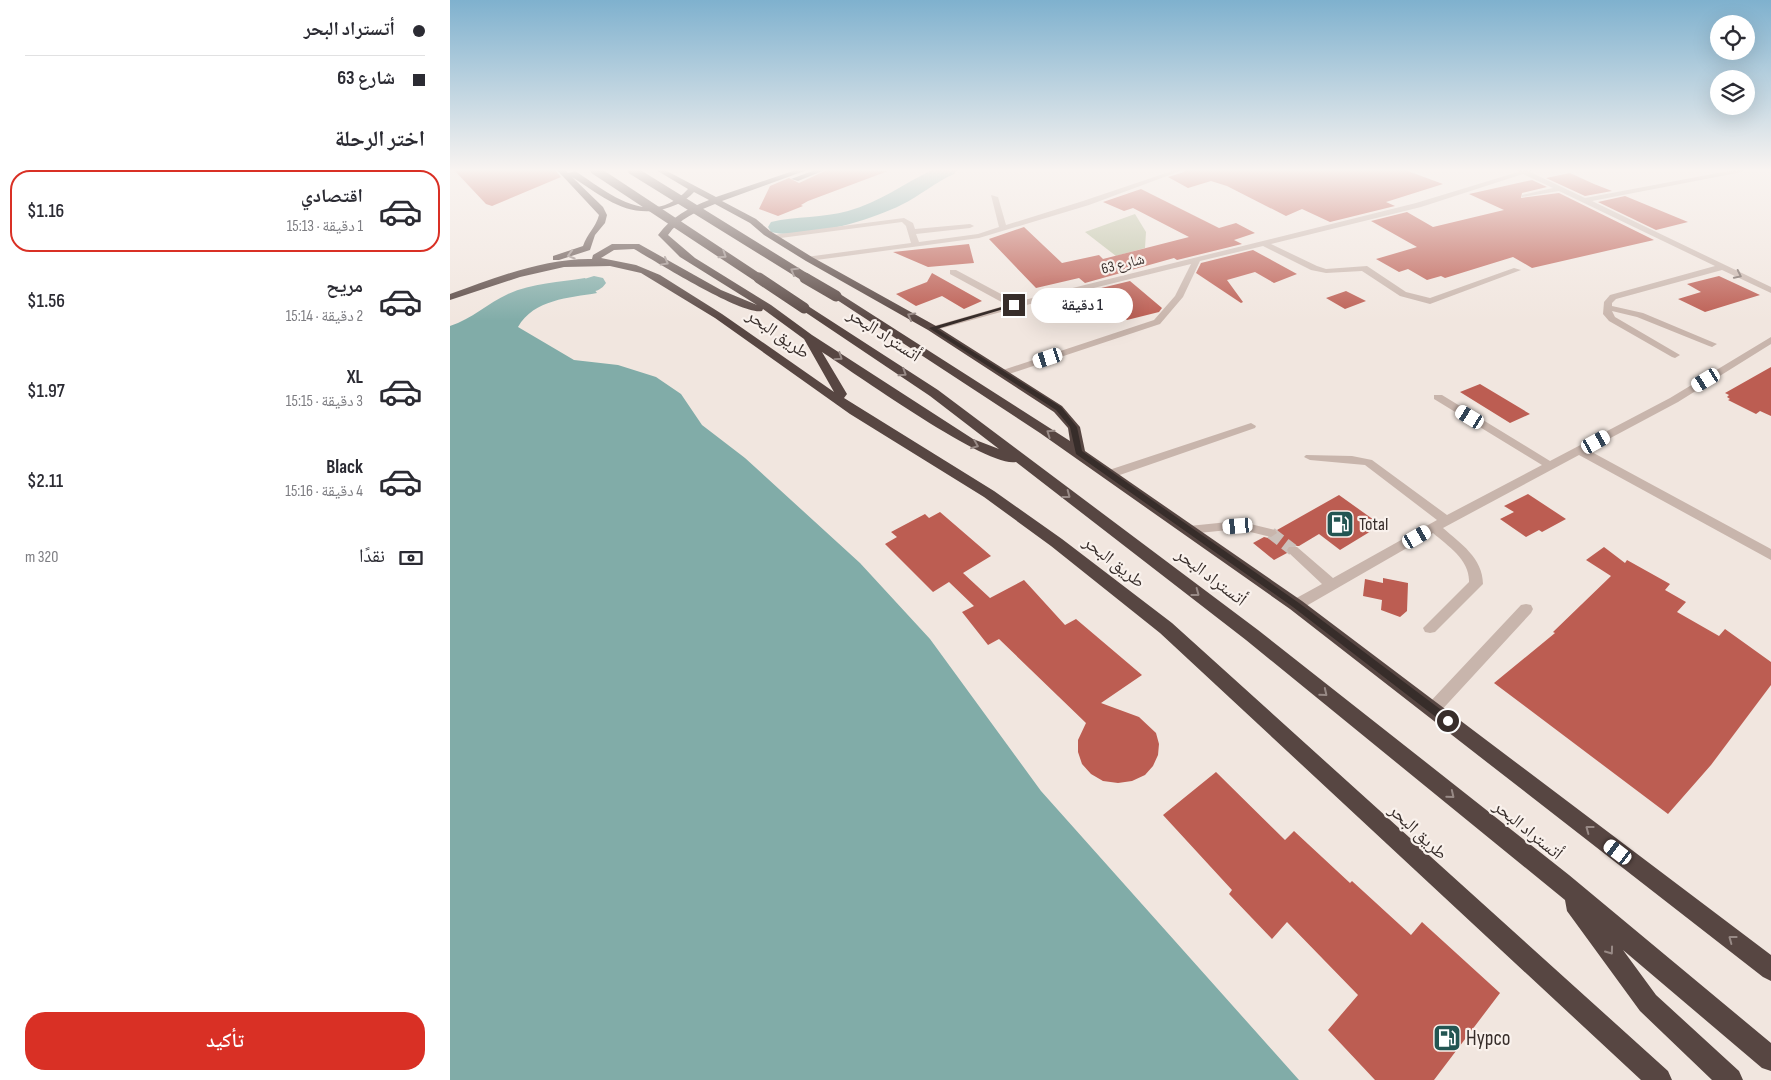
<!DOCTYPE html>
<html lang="ar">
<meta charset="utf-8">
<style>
body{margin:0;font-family:"Sofia Sans Condensed","Noto Naskh Arabic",sans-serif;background:#f2f2f3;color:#2b2b33;direction:rtl;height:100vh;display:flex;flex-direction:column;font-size:19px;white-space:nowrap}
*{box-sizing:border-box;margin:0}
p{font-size:16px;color:#7c7c81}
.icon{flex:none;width:28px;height:28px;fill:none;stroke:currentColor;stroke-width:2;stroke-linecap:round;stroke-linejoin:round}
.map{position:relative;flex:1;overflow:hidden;direction:ltr}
.sheet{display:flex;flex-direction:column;background:#fff;width:450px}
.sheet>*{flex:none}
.top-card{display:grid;align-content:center;height:110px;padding:0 25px;background:#fff}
.fabs{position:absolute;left:1260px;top:15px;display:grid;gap:10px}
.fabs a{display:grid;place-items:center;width:45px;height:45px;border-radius:50%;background:#fff;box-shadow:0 5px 20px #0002;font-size:25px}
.end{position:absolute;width:22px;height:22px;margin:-11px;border:6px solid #372d2a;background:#fff;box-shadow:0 0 0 2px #fff}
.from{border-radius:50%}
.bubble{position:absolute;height:35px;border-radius:18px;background:#fff;box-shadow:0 5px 20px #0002;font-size:16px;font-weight:600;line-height:35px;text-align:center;direction:rtl}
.car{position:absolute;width:15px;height:30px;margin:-15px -8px;border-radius:6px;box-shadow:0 0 4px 1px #0007;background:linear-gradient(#fff 24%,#345 0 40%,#fff 0 76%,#345 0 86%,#fff 0)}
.top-card b{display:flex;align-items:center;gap:18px;height:48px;font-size:19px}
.top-card b+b{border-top:1px solid #e1e1e2}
.top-card i{width:12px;height:12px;background:#2b2b33}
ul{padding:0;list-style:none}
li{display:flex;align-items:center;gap:15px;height:82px;margin:0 10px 8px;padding:0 15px;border:2px solid transparent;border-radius:20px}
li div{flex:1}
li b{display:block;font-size:19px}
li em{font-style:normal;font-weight:600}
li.on{border-color:#d93025}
li>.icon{width:45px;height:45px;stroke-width:1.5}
h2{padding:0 25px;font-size:22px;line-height:60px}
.pay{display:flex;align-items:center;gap:12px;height:55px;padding:0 25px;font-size:19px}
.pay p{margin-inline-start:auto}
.primary-button{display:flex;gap:10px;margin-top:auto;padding:10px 25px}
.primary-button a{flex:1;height:58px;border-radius:20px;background:#d93025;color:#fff;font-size:20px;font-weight:600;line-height:58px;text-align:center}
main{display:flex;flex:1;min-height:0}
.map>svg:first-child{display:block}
.green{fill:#b9bfa0}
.water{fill:#81aca8}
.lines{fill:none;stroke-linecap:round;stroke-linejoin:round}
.river{fill:#81aca8;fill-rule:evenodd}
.building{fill:#bc5d52}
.minor-tunnel{stroke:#ccc1bb;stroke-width:12;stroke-dasharray:12 5.5;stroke-linecap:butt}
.minor{fill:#c8b5ac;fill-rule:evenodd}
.highway{fill:#574642;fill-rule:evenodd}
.highway-bridge-far1{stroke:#574642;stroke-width:9}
.highway-bridge{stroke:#574642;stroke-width:11}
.oneway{stroke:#988a86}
.oneway2{stroke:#786a64}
.route{fill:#372d2a}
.labels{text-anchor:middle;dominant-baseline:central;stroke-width:4.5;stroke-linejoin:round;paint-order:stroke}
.far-street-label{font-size:15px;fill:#372d2a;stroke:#f9f1ec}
.street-label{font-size:18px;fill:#372d2a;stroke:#f9f1ec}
.poi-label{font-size:18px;fill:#372d2a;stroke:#f9f1ec;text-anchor:start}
.near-poi-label{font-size:21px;fill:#372d2a;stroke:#f9f1ec;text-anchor:start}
</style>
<main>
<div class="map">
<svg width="1321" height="1080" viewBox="0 0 1321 1080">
<rect width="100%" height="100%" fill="#f1e6df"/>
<path class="green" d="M685 214 696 232 695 248 666 256 635 232Z"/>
<path class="water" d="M135 278 147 293C119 298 84 299 68 327L124 360 168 365 206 377 231 394 252 425 295 458 410 563 480 639 591 791 849 1080H0V326C22 319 38 303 58 294 82 283 110 282 135 278Z"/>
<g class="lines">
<path class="river" d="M482 170H507L504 174C485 182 470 196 451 205 422 220 353 240 321 232L318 227 321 222C346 216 373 218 398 211 430 202 453 184 482 170Z
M144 276 153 278 156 283C150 292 142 293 131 290L128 285 131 280Z"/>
</g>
<path class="building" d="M4 170H105L111 177 42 206 36 204Z
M377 170 438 171 358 201 351 205 353 206 328 216 309 209 320 186 339 178 349 183Z
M735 170H955L993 184 936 202 945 206 880 222 852 209 836 216 777 186 761 181 738 188 718 177 734 172Z
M1120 173 1144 184 1162 191 1135 196 1096 178Z
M1082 180 1097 187 1072 193 1071 198 1109 193 1204 240 1082 268 1063 257 995 278 991 276 977 280 958 269 949 272 926 259 967 247 921 221 957 212 983 227 1054 210 1019 194Z
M691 189 769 228 786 223 805 233 784 240 792 244 727 260 724 258 635 283 629 278 586 288 539 239 574 227 612 263 649 255 653 259 739 237 683 208 674 211 653 202Z
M1175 196 1238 222 1206 230 1148 202Z
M519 244 524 263 478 267 443 252Z
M803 250 847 274 824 283 805 272 777 280 793 302 791 303 746 273 751 263Z
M482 273 532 301 514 309 492 296 466 306 446 294 477 282Z
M1269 276 1310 295 1255 312 1228 299 1251 292 1237 284Z
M680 281 712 308 709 312 677 320 643 290Z
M896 291 916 301 895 309 876 298Z
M1321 367V416L1310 411 1306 414 1278 400 1280 399 1277 397 1279 395 1275 393Z
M1030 384 1080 414 1060 423 1010 392Z
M1078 494 1116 519 1092 532 1089 530 1076 537 1050 519 1064 512 1054 506Z
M889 495 931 525 890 550 869 534 849 546H837V553L824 560 803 543 814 537 822 539 829 533 827 530Z
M490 512 541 556 513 573 540 598 574 580 615 625 626 619 692 675 651 703 689 717 706 733 709 744 708 755 703 766 695 775 682 781 668 783 653 781 641 774 632 764 628 752V740L636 723 549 639 538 645 512 612 524 606 499 582 483 592 435 544 447 537 441 532 475 514 479 518Z
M1154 547 1175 563 1177 560 1220 584 1215 590 1236 602 1227 612 1269 636 1275 629 1321 662V685L1261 765 1218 814 1044 683 1105 633 1103 632 1161 576 1136 560Z
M933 578 958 583 957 611 950 617 931 610 932 600 913 596 915 579 933 583Z
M766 772 835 840 844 831 900 883 902 881 961 935 972 922 1050 993 984 1080H925L878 1030 908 995 837 922 822 939 779 894 782 890 713 815Z"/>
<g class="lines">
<path class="minor-tunnel" d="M821 533 843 550"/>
<path class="minor" d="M725 170H733L639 205 529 238 359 261H356V257L461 243 456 226 452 222 323 239 319 237 323 235 454 218 463 223 465 229 520 224 524 226 520 228 466 234 469 242 528 234 549 227 541 195 548 197 556 225 633 201Z
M1067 170H1083L1080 172 1135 198 1284 170H1295L1292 172 1142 201 1321 287V293L1272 270 1166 299 1162 303V306L1193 313 1267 344 1262 347 1259 346 1187 317 1162 311 1165 317 1230 355 1225 358 1222 357 1159 321 1153 314 1154 302 1160 295 1265 266 1109 191 1072 197V195L1103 188 1073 174 971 207 821 244 867 266 876 269 917 266 956 292 980 298 1064 268 1071 270 980 304 950 296 912 271 876 273 861 270 813 246 750 261 733 297 710 324 553 376 548 373 550 371 704 320 725 296 741 264 591 301 482 331 477 328 557 305 500 274V270H506L566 302 966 203 1068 172Z
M1321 337V344L1228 402 1138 450 1321 549V560L1129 455 993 528C1010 543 1033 558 1033 584L985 632 980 633 975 632 973 628 1019 582C1020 560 998 546 983 533L851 609H841L839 605 841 601 872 584 839 553 837 550 839 547H847L883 578 987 520 915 465 860 460 854 457 856 455 902 456 922 460 997 515 1092 465 984 399V395H992L1100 461 1220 398Z
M801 423 806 426 805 428 664 477H656L654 474 656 471Z
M788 521 825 530 827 533 821 537 788 529 739 534 733 530 739 526Z
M1076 604 1081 605 1083 609 1081 613 988 714 983 715 978 714 975 709 978 704 1071 605Z"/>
<path class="highway" d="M107 170H115L118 173 125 171C159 193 200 230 238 189L206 170H215L266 197 346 170H357L272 201 306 219 320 231 362 257 486 326 612 406 630 427 635 451 852 601 1321 955V981L1313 977 840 609 590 433 381 296 382 294H390L620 441 618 428 604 412 478 330 356 261 314 235 300 223 265 204C247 211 229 219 218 235L245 258 321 305 362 335 523 439 549 449 480 396 349 308 350 306H358L488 390 808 630 1119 875 1321 1043V1071L1312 1068 1173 950 1206 995 1289 1071 1293 1080H1262L1190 1011 1117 911 1115 900 796 640 566 462C538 469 402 371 372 352L397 394 394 398 544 491 612 539 722 623 1218 1071 1222 1080H1191L710 633 601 546 534 497 400 414 265 318 191 273 160 266 114 267 70 277 0 300V294C45 278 94 258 142 259L143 255 162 244H189L271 290 307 305 230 257 208 235C221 217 239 208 259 200L244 192C235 202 223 207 210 210 174 217 151 195 122 177L153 207 157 215 155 223 145 235 140 250 109 260H103V256L133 246C137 234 146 227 149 215ZM184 249C205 261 293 316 312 311L313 309 354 339 384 392 272 314 210 275 186 265 151 258 164 250Z
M365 170H375L348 181 341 179Z"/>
<path class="highway-bridge-far1" d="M145 170 310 279
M182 170 358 279"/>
<path class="highway-bridge" d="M309 278 354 308
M355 278 386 296"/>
</g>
<defs><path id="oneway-chevron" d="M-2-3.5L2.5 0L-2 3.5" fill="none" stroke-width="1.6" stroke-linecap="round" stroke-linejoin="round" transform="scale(1.25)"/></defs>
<g class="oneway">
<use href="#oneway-chevron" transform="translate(121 255) rotate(164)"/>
<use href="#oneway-chevron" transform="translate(273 255) rotate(34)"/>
<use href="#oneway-chevron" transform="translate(215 262) rotate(29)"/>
<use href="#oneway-chevron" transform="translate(344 271) rotate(-150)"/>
<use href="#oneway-chevron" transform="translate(461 316) rotate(-151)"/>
<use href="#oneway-chevron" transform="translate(389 357) rotate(34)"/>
<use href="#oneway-chevron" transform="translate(453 373) rotate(33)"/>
<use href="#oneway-chevron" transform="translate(600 433) rotate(-146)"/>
<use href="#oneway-chevron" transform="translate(525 445) rotate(22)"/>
<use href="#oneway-chevron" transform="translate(617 495) rotate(37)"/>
<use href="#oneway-chevron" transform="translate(746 593) rotate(37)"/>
<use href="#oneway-chevron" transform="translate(874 693) rotate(39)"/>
<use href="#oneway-chevron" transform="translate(1001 795) rotate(39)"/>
<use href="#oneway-chevron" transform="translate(1139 829) rotate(-143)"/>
<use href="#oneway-chevron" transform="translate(1282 939) rotate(-143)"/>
<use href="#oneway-chevron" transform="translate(1160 951) rotate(54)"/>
</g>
<use class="oneway2" href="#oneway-chevron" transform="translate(1288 275) rotate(26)"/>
<linearGradient id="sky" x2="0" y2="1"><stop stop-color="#7fb1ce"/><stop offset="0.53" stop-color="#f9f4f1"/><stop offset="1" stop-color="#f9f4f1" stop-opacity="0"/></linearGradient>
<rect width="1321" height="321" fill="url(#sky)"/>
<path class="route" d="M562 304 567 305 487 329 611 407 627 427 632 451 849 603 1002 718V724H995L843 607 626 454 620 427 606 410 479 328Z"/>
<defs>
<symbol id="fuel-square" viewBox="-11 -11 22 22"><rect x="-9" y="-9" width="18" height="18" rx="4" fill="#235552" stroke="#f9f1ec"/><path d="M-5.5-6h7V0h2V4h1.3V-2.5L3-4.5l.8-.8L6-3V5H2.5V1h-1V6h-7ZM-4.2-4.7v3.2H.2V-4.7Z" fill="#fff"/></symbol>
</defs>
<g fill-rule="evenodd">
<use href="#fuel-square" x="874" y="508" width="32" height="32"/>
<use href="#fuel-square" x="981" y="1022" width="32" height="32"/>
</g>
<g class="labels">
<g class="far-street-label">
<text transform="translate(673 264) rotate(-14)">شارع 63</text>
</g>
<g class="street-label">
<text transform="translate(328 334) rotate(35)">طريق البحر</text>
<text transform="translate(434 335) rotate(33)">أتستراد البحر</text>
<text transform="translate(664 562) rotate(38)">طريق البحر</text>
<text transform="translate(761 577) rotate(37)">أتستراد البحر</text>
<text transform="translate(1078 830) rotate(39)">أتستراد البحر</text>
<text transform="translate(968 832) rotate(43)">طريق البحر</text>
</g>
<g class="poi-label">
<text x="909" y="524">Total</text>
</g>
<g class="near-poi-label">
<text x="1016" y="1038">Hypco</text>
</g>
</g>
</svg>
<div class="fabs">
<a><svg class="icon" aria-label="locate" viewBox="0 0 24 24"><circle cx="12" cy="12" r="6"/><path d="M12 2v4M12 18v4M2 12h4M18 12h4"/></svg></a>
<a><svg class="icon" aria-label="layers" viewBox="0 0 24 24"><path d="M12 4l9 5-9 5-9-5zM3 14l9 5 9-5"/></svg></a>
</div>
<i class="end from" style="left:998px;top:721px"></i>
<i class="end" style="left:564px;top:305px"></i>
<div class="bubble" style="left:581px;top:288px;width:102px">1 دقيقة</div>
<i class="car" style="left:598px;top:358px;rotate:252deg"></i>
<i class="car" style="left:1256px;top:380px;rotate:239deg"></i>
<i class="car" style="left:1020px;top:417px;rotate:301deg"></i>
<i class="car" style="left:1146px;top:442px;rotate:61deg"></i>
<i class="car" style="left:788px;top:526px;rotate:265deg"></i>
<i class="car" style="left:967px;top:537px;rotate:60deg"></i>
<i class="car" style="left:1168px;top:852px;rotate:307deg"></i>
</div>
<section class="sheet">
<div class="top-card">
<b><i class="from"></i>أتستراد البحر</b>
<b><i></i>شارع 63</b>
</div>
<h2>اختر الرحلة</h2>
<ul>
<li class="on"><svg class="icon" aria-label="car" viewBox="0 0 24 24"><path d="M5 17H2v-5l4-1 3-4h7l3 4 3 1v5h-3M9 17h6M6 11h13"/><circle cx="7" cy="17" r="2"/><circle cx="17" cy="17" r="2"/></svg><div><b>اقتصادي</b><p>1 دقيقة · 15:13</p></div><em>$1.16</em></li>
<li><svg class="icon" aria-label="car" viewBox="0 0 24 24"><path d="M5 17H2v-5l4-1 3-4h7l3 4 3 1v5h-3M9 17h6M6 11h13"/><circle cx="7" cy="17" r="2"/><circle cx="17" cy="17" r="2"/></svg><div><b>مريح</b><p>2 دقيقة · 15:14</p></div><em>$1.56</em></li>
<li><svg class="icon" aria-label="car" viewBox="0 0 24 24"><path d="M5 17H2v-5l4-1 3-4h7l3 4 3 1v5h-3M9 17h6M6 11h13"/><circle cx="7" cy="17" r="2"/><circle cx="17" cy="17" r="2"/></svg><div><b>XL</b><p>3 دقيقة · 15:15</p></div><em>$1.97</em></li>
<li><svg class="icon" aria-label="car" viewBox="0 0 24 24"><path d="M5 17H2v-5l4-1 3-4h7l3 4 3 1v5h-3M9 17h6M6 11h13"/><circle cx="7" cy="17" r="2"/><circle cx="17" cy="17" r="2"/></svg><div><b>Black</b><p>4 دقيقة · 15:16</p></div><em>$2.11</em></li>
</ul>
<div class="pay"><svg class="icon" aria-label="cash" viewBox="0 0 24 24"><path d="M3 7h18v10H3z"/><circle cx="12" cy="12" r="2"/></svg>نقدًا<p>320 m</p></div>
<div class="primary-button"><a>تأكيد</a></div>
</section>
</main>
